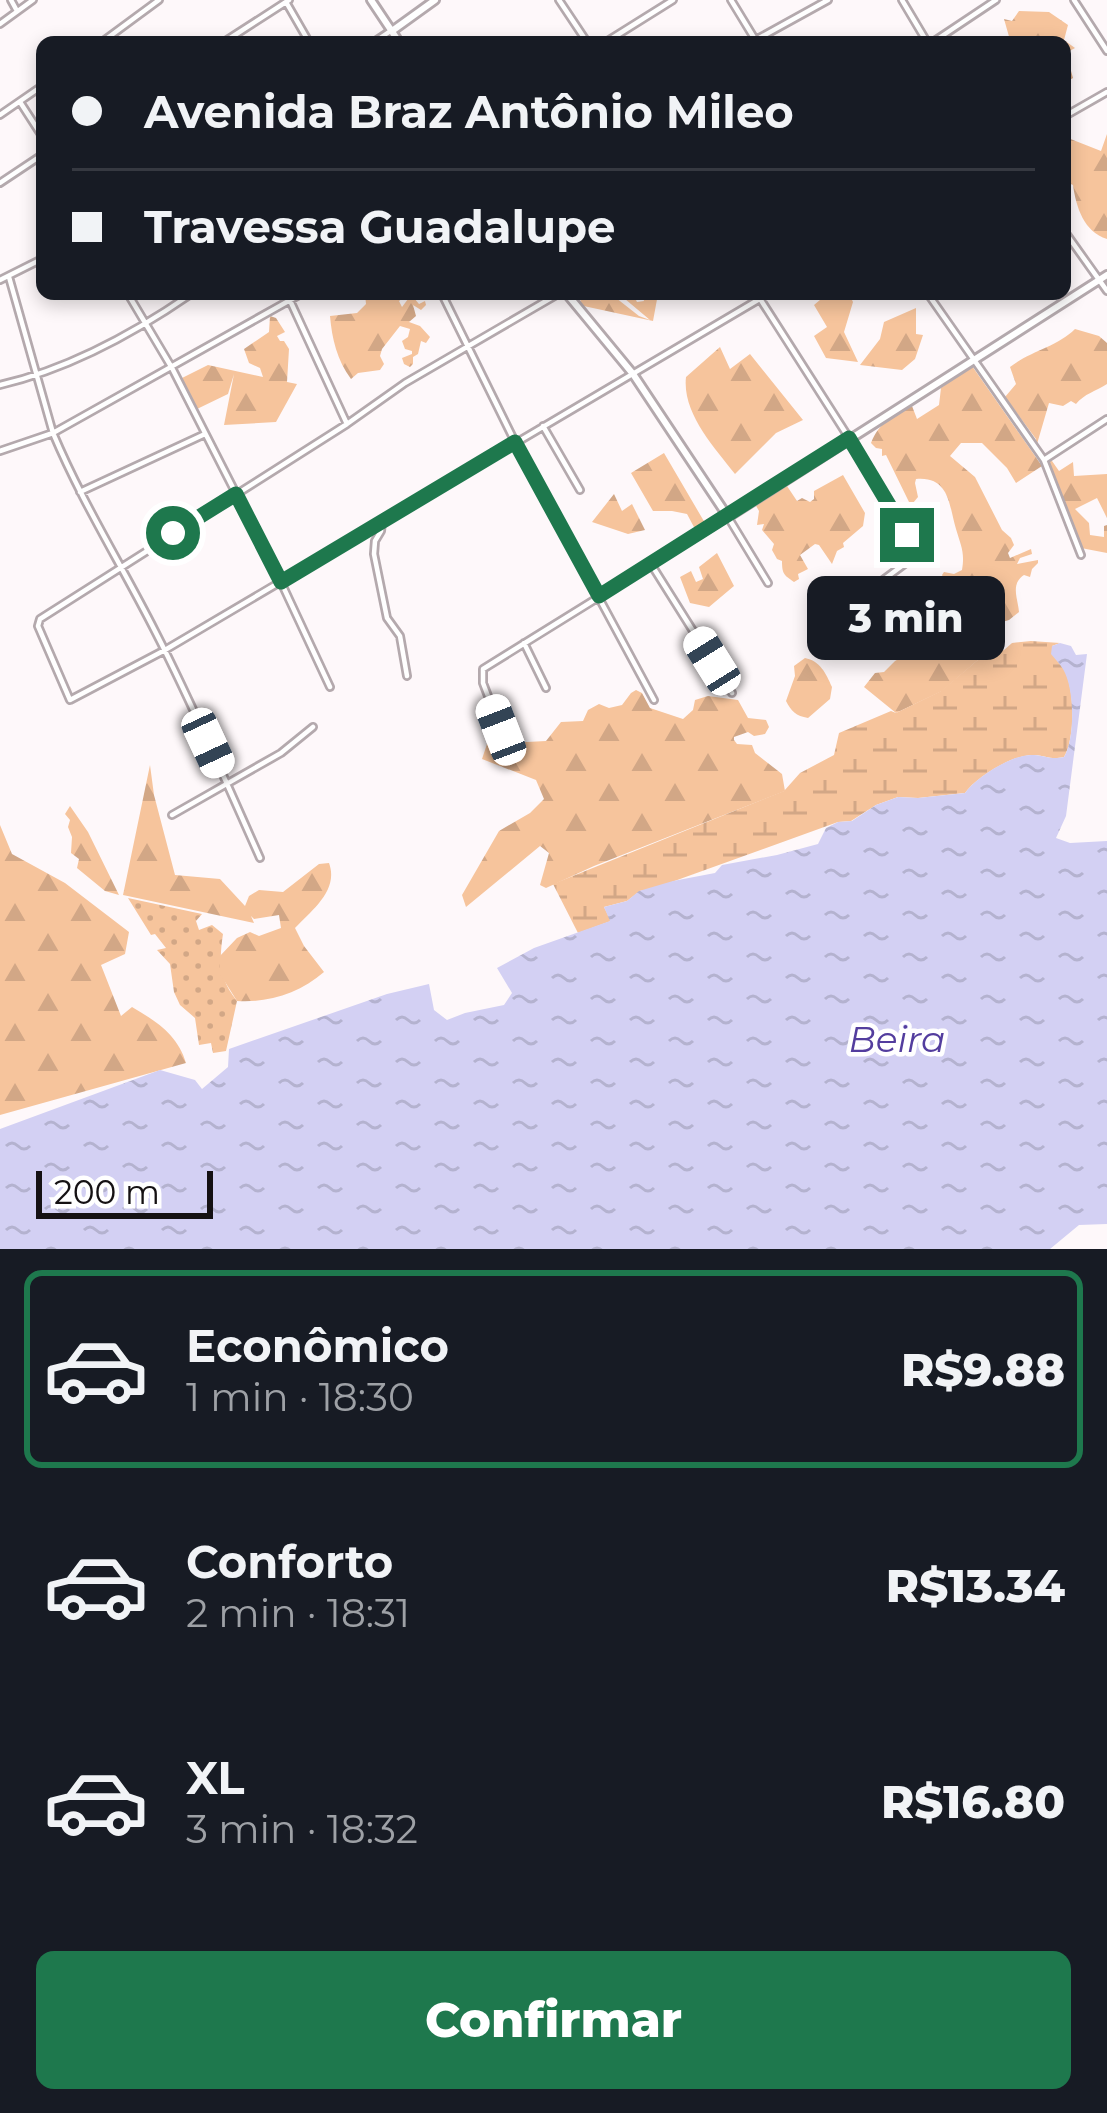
<!DOCTYPE html>
<html lang="pt">
<meta charset="utf-8">
<style>
body{margin:0;font-family:Montserrat,sans-serif;background:#242831;color:#f1f3f6;height:100vh;display:flex;flex-direction:column;font-size:45px;white-space:nowrap}
*{box-sizing:border-box;margin:0}
p{font-size:39px;color:#9ea1a6}
.icon{flex:none;width:66px;height:66px;fill:none;stroke:currentColor;stroke-width:2;stroke-linecap:round;stroke-linejoin:round}
.map{position:relative;height:1249px;overflow:hidden}
.sheet{display:flex;flex-direction:column;background:#171b24;flex:1}
.sheet>*{flex:none}
.guide{position:absolute;left:36px;top:36px;width:1035px;height:264px;border-radius:18px;box-shadow:0 6px 18px #0003;display:grid;align-content:center;height:264px;padding:0 36px;background:#171b24}
.scale{position:absolute;left:36px;bottom:30px;width:177px;box-sizing:border-box;padding-left:12px;border:6px solid #151113;border-top:0;font-size:33px;line-height:42px;white-space:nowrap;color:#151113;-webkit-text-stroke:9px #fff;paint-order:stroke}
.end{position:absolute;width:54px;height:54px;margin:-27px;border:15px solid #1e784d;background:#fff;box-shadow:0 0 0 6px #fff}
.from{border-radius:50%}
.bubble{position:absolute;height:84px;border-radius:18px;background:#171b24;box-shadow:0 6px 18px #0003;font-size:39px;font-weight:800;line-height:84px;text-align:center}
.car{position:absolute;width:36px;height:72px;margin:-36px -18px;border-radius:15px;box-shadow:0 0 9px 3px #0007;background:linear-gradient(#fff 24%,#345 0 40%,#fff 0 76%,#345 0 86%,#fff 0)}
.guide b{display:flex;align-items:center;gap:42px;height:114px;font-size:45px}
.guide b+b{border-top:3px solid #363941}
.guide i{width:30px;height:30px;background:#f1f3f6}
ul{padding:21px 0 0;list-style:none}
li{display:flex;align-items:center;gap:36px;height:198px;margin:0 24px 18px;padding:0 12px;border:6px solid transparent;border-radius:18px}
li div{flex:1}
li b{display:block;font-size:45px}
li em{font-style:normal;font-weight:800}
li.on{border-color:#1e784d}
li>.icon{width:108px;height:108px;stroke-width:1.5}
.primary-button{display:flex;gap:24px;margin-top:auto;padding:24px 36px}
.primary-button a{flex:1;height:138px;border-radius:18px;background:#1e784d;color:#fff;font-size:48px;font-weight:800;line-height:138px;text-align:center}
.map>svg:first-child{display:block}
.grass{fill:url(#grass-dots)}
.forest{fill:url(#forest-firs)}
.wetland{fill:url(#wetland-marsh)}
.water{fill:url(#water-ripples)}
.lines{fill:none;stroke-linecap:round;stroke-linejoin:round}
.minor-casing{stroke:#b4a9ad;stroke-width:10}
.tertiary-casing{stroke:#b4a9ad;stroke-width:12}
.minor{stroke:#fff;stroke-width:4.5}
.tertiary{stroke:#fff;stroke-width:6}
.route{stroke:#1e784d;stroke-width:15}
.labels{text-anchor:middle;dominant-baseline:central;stroke-width:9;stroke-linejoin:round;paint-order:stroke}
.water-label{font-size:36px;font-style:italic;fill:#533d9e;stroke:#fff}
</style>
<div class="map">
<svg width="1107" height="1249" viewBox="0 0 1107 1249">
<defs>
<pattern id="grass-dots" width="8" height="8" patternUnits="userSpaceOnUse" patternTransform="scale(3)"><rect width="8" height="8" fill="#f6c49c"/><path d="M2 2h.1M6 6h.1" fill="none" stroke="#d2a786" stroke-width="1.8" stroke-linecap="round"/></pattern>
<pattern id="forest-firs" width="22" height="20" patternUnits="userSpaceOnUse" patternTransform="scale(3)"><rect width="22" height="20" fill="#f6c49c"/><path d="M5 1l3.5 6h-7zM16 11l3.5 6h-7z" fill="#d2a786"/></pattern>
<pattern id="wetland-marsh" width="20" height="14" patternUnits="userSpaceOnUse" patternTransform="scale(3)"><rect width="20" height="14" fill="#f6c49c"/><path d="M1 5h8M5 5V1M11 12h8M15 12V8" fill="none" stroke="#d2a786"/></pattern>
<pattern id="water-ripples" width="26" height="14" patternUnits="userSpaceOnUse" patternTransform="scale(3)"><rect width="26" height="14" fill="#d3d0f3"/><path d="M2 4q2-2 4 0t4 0M15 11q2-2 4 0t4 0" fill="none" stroke="#b4b2cf"/></pattern>
</defs>
<rect width="100%" height="100%" fill="#fef8fa"/>
<path class="grass" d="M128 898 202 914 196 921 199 930 212 925 223 934C219 961 219 979 237 1001L226 1051 213 1053 211 1043 199 1045 195 1018 180 1005 174 992 170 964 157 950 166 948 155 934 151 935Z"/>
<path class="forest" d="M1019 11 1049 12 1068 25 1064 40 1075 48 1066 53 1073 78 1065 83V42L1010 40 1004 19 1012 21Z
M1107 134V239C1084 232 1076 207 1073 185L1065 181V144L1068 138 1101 151Z
M365 294H408L399 301 402 307 408 299 414 298 419 304 425 301 426 305 421 310 413 305 416 316 409 322 420 326 430 337 426 343 421 341 418 354 413 357V364L410 367 404 364 402 358 412 354V351L405 349 402 341 408 337 410 329 400 326 382 349 380 356 384 364 380 370 358 373 351 379C337 360 332 339 330 316L357 313 366 304Z
M611 294 639 316 650 320 625 299 633 294 637 302 644 301 642 294H658L653 321 579 305 581 299 592 294Z
M827 294H849L853 302 844 332 858 362 826 358 814 336 827 327 814 305Z
M916 308V334L923 335 915 359 902 370 860 365 880 339 884 322Z
M270 316 276 318 285 332 277 336 280 341H284L289 349 287 382 297 384 276 422 224 425 234 374 228 394 197 409 182 378 208 365 263 377 260 368 249 363 244 349 269 332Z
M1075 329 1099 336 1107 343V384C1096 391 1084 394 1076 404L1071 401 1063 406 1049 403 1037 444H1035L1036 439 1005 397 1016 384 1010 367C1030 351 1057 347 1075 329Z
M720 347 730 369 750 354 803 420 776 433 735 474C714 447 682 413 686 377Z
M972 366 1042 466 1016 483 1007 468 982 443H961L950 456 975 477 1002 530 1011 538 1014 545 1008 553 1010 558 1031 549 1032 554 1020 558 1017 564 1038 560V563L1032 569 1030 577 1024 575C1010 584 1018 599 1019 612L1009 620 989 626 990 644 986 653 942 691 896 713 864 687 875 673 884 672 895 661 934 640 948 623 944 609 947 586 942 575 944 572 954 574 962 570C965 552 961 546 956 529 949 506 950 476 916 479L915 483 918 497 913 503 909 502 886 455 882 456V449L876 448 871 443C880 421 892 417 912 406L917 419 939 405 941 388Z
M664 453 705 523 695 529 687 514 672 511H653L631 473Z
M1047 461H1052L1059 471 1073 462 1074 476 1107 474V518L1097 498 1075 509 1089 523 1090 535 1104 537V526L1107 525V553L1081 548Z
M843 475 865 513 863 526 843 543 844 547 837 551 832 564 819 545 815 544 800 555 808 569 798 574 799 579 794 582C784 575 782 574 782 561L777 559 772 550 774 544 762 530 764 524 757 525 759 511 755 504 787 486 797 501 802 498 810 502 814 499V491Z
M614 494 622 511 632 504 645 530 628 534 592 522Z
M717 553 734 586 709 607 690 603 680 577 691 571 696 582 703 579 699 567Z
M805 658C820 661 826 673 832 687L830 699 808 718C796 716 791 711 786 701L795 676 794 666Z
M636 690 642 693 650 708 683 719 693 710 695 700 708 696 738 700 748 718 766 720 769 727 765 734 754 736 748 732 734 737V740L737 744 752 745 755 753 782 774 785 791 594 866 546 888 540 885 549 853 540 846 466 907 462 895 499 831 530 813 544 799 536 780 482 759 487 744 546 741 561 722 583 721 588 710 599 704 609 708 622 705 631 693Z
M150 765 154 795 175 875 220 879 245 906 249 896 259 890 283 892 319 864 329 863C339 890 312 910 295 928L304 946 324 972C300 993 269 1003 237 1001L220 974 219 957 237 938 250 932 259 936 281 928 279 915 254 919 251 916 254 923 123 895Z
M70 806 88 832 119 895 105 891 77 868 79 859 71 853 72 837 68 827 70 820 65 814Z
M0 825 12 854 65 883 129 932 125 954 101 965 121 1016 132 1007C156 1021 178 1035 186 1063L0 1115Z"/>
<path class="wetland" d="M1031 641 1060 643 1052 646C1056 660 1058 660 1065 671 1075 691 1075 739 1064 757 1051 760 1046 756 1035 755 1015 753 976 777 965 793L918 798 898 797 876 805 851 821 838 822 655 888 640 891 627 901 604 907 611 921 578 933 553 884 784 791 800 773 834 755 839 733 891 711 896 713 941 691 986 653 1004 650 1012 643Z"/>
<path class="water" d="M1060 643 1071 646 1076 655 1087 654 1066 816 1056 838 1070 843 1107 841V1224L1079 1225 1050 1249H0V1129L160 1070 195 1080 202 1089 228 1067 229 1049 387 994 429 984 434 1010 447 1020 465 1013 504 1005 512 993 497 968 534 948 610 921 604 907 627 901 639 891 673 881 715 873 722 865 777 855 818 844 826 828 838 822 852 821 876 805 898 797 918 798 965 793C976 777 1014 753 1034 755 1046 756 1051 760 1064 757 1075 739 1075 689 1063 669 1060 664 1055 659 1051 654L1052 646Z"/>
<g class="lines">
<defs>
<path id="minor" d="M11 0 17 11
M559 0 587 42
M731 0 756 41
M902 0 927 42
M1074 0 1107 51
M286 2 309 42
M0 24 33 0
M102 42 159 0
M224 42 289 0
M374 42 389 32
M606 42 673 0
M752 42 828 0
M933 42 996 0
M20 102 42 136
M0 115 42 86
M1065 116 1107 92
M0 183 42 155
M1065 232 1107 291
M9 277 53 433C82 502 121 564 155 631 193 705 226 782 260 858
M0 280 42 259
M128 294 172 368 281 582 330 687
M287 294 347 424
M442 294 515 442 654 700
M558 294 405 383 347 424 40 619 38 626 70 700 165 650 768 294
M757 294 849 438 918 554 848 606
M928 294 1044 460 1081 555
M0 385C69 369 133 334 191 294
M543 426 580 490
M0 451 53 433 301 294
M1044 460 1107 419
M80 492 205 434
M382 522 381 531 375 541 374 554 387 618 400 636 407 676
M651 564 732 693
M524 643 546 688
M501 730 483 683V669L728 517 768 583
M172 815 281 753 313 727"/>
<path id="tertiary" d="M371 0 399 42
M392 31 435 0
M567 294 633 374 728 517 1107 275"/>
</defs>
<use href="#minor" class="minor-casing"/>
<use href="#tertiary" class="tertiary-casing"/>
<use href="#minor" class="minor"/>
<use href="#tertiary" class="tertiary"/>
</g>
<g class="lines">
<path class="route" d="M173 533 236 494 281 582 515 442 599 596 849 438 907 535"/>
</g>
<g class="labels">
<g class="water-label">
<text x="897" y="1039">Beira</text>
</g>
</g>
</svg>
<div class="scale">200 m</div>
<i class="end from" style="left:173px;top:533px"></i>
<i class="end" style="left:907px;top:535px"></i>
<div class="bubble" style="left:807px;top:576px;width:198px">3 min</div>
<i class="car" style="left:712px;top:661px;rotate:328deg"></i>
<i class="car" style="left:501px;top:730px;rotate:339deg"></i>
<i class="car" style="left:208px;top:743px;rotate:155deg"></i>
<div class="guide">
<b><i class="from"></i>Avenida Braz Antônio Mileo</b>
<b><i></i>Travessa Guadalupe</b>
</div>
</div>
<section class="sheet">
<ul>
<li class="on"><svg class="icon" aria-label="car" viewBox="0 0 24 24"><path d="M5 17H2v-5l4-1 3-4h7l3 4 3 1v5h-3M9 17h6M6 11h13"/><circle cx="7" cy="17" r="2"/><circle cx="17" cy="17" r="2"/></svg><div><b>Econômico</b><p>1 min · 18:30</p></div><em>R$9.88</em></li>
<li><svg class="icon" aria-label="car" viewBox="0 0 24 24"><path d="M5 17H2v-5l4-1 3-4h7l3 4 3 1v5h-3M9 17h6M6 11h13"/><circle cx="7" cy="17" r="2"/><circle cx="17" cy="17" r="2"/></svg><div><b>Conforto</b><p>2 min · 18:31</p></div><em>R$13.34</em></li>
<li><svg class="icon" aria-label="car" viewBox="0 0 24 24"><path d="M5 17H2v-5l4-1 3-4h7l3 4 3 1v5h-3M9 17h6M6 11h13"/><circle cx="7" cy="17" r="2"/><circle cx="17" cy="17" r="2"/></svg><div><b>XL</b><p>3 min · 18:32</p></div><em>R$16.80</em></li>
</ul>
<div class="primary-button"><a>Confirmar</a></div>
</section>
